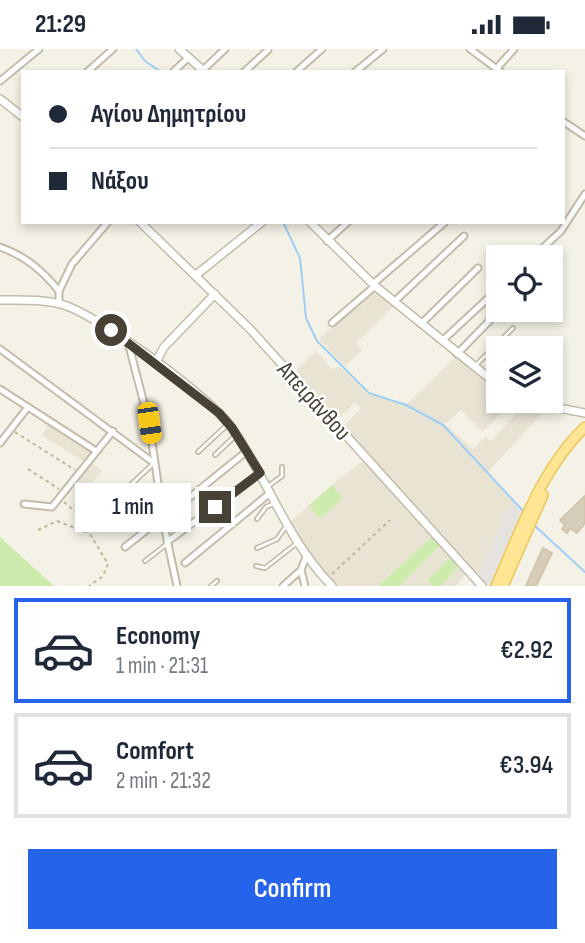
<!DOCTYPE html>
<meta charset="utf-8">
<style>
body{margin:0;font-family:"Sofia Sans Condensed",sans-serif;background:#f2f2f3;color:#1f2937;height:100vh;display:flex;flex-direction:column;font-size:26px;white-space:nowrap}
*{box-sizing:border-box;margin:0}
p{font-size:23px;color:#747a83}
.icon{flex:none;width:38px;height:38px;fill:none;stroke:currentColor;stroke-width:2;stroke-linecap:round;stroke-linejoin:round}
.map{position:relative;height:537px;overflow:hidden}
.details{display:flex;flex-direction:column;background:#fff;flex:1}
.details>*{flex:none}
.top-card{position:absolute;left:21px;top:21px;width:544px;height:154px;border-radius:0px;box-shadow:0 4px 10px #0003;display:grid;align-content:center;height:154px;padding:0 28px;background:#fff}
.tools{position:absolute;left:486px;top:196px;display:grid;gap:14px}
.tools a{display:grid;place-items:center;width:77px;height:77px;border-radius:0px;background:#fff;box-shadow:0 4px 10px #0003;font-size:35px}
.end{position:absolute;width:32px;height:32px;margin:-16px;border:9px solid #484135;background:#fff;box-shadow:0 0 0 4px #fff}
.from{border-radius:50%}
.bubble{position:absolute;height:49px;border-radius:0px;background:#fff;box-shadow:0 4px 10px #0003;font-size:23px;font-weight:600;line-height:49px;text-align:center}
.car{position:absolute;width:21px;height:42px;margin:-21px -10px;border-radius:9px;box-shadow:0 0 5px 2px #0007;background:linear-gradient(#f5c518 24%,#345 0 40%,#f5c518 0 76%,#345 0 86%,#f5c518 0)}
.top-card b{display:flex;align-items:center;gap:24px;height:66px;font-size:26px}
.top-card b+b{border-top:2px solid #e0e1e3}
.top-card i{width:18px;height:18px;background:#1f2937}
ul{padding:12px 0 0;list-style:none}
li{display:flex;align-items:center;gap:21px;height:105px;margin:0 14px 10px;padding:0 14px;border:4px solid #e0e1e3;border-radius:0px}
li div{flex:1}
li b{display:block;font-size:26px}
li em{font-style:normal;font-weight:600}
li.selected{border-color:#2563eb}
li>.icon{width:63px;height:63px;stroke-width:1.5}
.action{display:flex;gap:14px;margin-top:auto;padding:14px 28px}
.action a{flex:1;height:80px;border-radius:0px;background:#2563eb;color:#fff;font-size:28px;font-weight:600;line-height:80px;text-align:center}
.status{display:flex;justify-content:space-between;align-items:center;height:49px;padding:0 35px;background:#fff;direction:ltr}
.status svg{height:19px;fill:currentColor}
.map>svg:first-child{display:block}
.residential{fill:#e9e3d4}
.green{fill:#ccebac}
.parking{fill:#e5e3df}
.lines{fill:none;stroke-linecap:round;stroke-linejoin:round}
.stream{stroke:#9fcef5;stroke-width:2}
.building{fill:#d7cdbb;stroke:#d2c5ae;stroke-width:2}
.service-casing{stroke:#c3bcab;stroke-width:6}
.minor-casing{stroke:#c3bcab;stroke-width:9}
.tertiary-casing{stroke:#c3bcab;stroke-width:10}
.primary-casing{stroke:#ebc75d;stroke-width:12}
.path{stroke:#c3b698;stroke-width:2;stroke-dasharray:3.5 3.5;stroke-linecap:butt}
.service{stroke:#fff;stroke-width:2.5}
.minor{stroke:#fff;stroke-width:5}
.tertiary{stroke:#fff;stroke-width:7}
.primary{stroke:#ffe594;stroke-width:9}
.route{stroke:#484135;stroke-width:9}
.labels{text-anchor:middle;dominant-baseline:central;stroke-width:5;stroke-linejoin:round;paint-order:stroke}
.street-label{font-size:24px;fill:#484135;stroke:#fff}
</style>
<div class="status"><b>21:29</b><svg viewBox="0 0 49 12"><path d="M0 12V9h3v3zM5 12V6h3v6zM10 12V3h3v9zM15 12V0h3v12zM26 1h20v11H26zM47 4h2v5h-2z"/></svg></div>
<div class="map">
<svg width="585" height="537" viewBox="0 0 585 537">
<rect width="100%" height="100%" fill="#f4f1e6"/>
<path class="residential" d="M375 241 394 257 356 294 362 301 345 318 319 290Z
M316 302 333 321 338 317 369 344 406 356 457 307 499 340V352H504L496 361 500 365 483 383 461 361 445 375 473 400 485 388 491 392 524 356 544 362 486 425 514 453 507 462 478 529 343 378 361 359 355 354 337 370 293 325Z
M49 375 93 404 85 413 42 386Z
M364 411 433 487 378 537H336L321 521 289 474 309 456 320 469 343 449 332 436Z
M91 413 102 422 87 439 76 430Z
M440 496 450 509 428 531 432 537H400Z
M458 518 465 526 456 537H441Z"/>
<path class="green" d="M332 436 343 449 320 470 309 456Z
M433 487 440 496 400 537H378Z
M0 488 54 537H0Z
M450 509 458 518 441 537H432L427 531Z"/>
<path class="parking" d="M514 453 523 466 491 537H488L478 529 507 462Z"/>
<g class="lines">
<path class="stream" d="M136 0 145 12 161 23
M283 173 300 209 306 269 317 292 369 344 406 356 443 376 524 463
M535 477 585 523"/>
</g>
<path class="building" d="M585 447V474L577 484 570 479 567 484 562 480 565 476 560 471Z
M543 499 552 504 536 537H526Z"/>
<g class="lines">
<defs>
<path id="service" d="M476 316 513 279
M198 403 226 377
M215 406 234 388
M267 438 282 427V418
M107 458 154 414
M257 470 266 458 273 455
M257 499 277 490 287 476
M145 512 167 495
M256 517 265 519 297 494
M211 537 217 532"/>
<path id="minor" d="M470 0 501 23
M497 19 514 0
M203 21 225 0
M87 23 113 0
M173 23 189 8
M244 23 268 1
M296 23 322 0
M355 23 383 0
M0 32 39 0
M564 73 585 87
M327 192 348 173
M0 198C25 207 42 221 59 242V255
M533 208 561 182 585 145
M373 235 445 173
M59 242 72 215 108 173
M395 252 464 187
M332 274 375 237
M421 275 478 219
M442 292 499 239
M128 293 149 374 165 481 177 537
M0 300 154 414
M457 305 500 261
M0 340 96 402
M0 394 28 358
M189 449 247 402
M24 455 52 458 113 382
M167 493 260 424
M125 498 163 468
M185 514 270 444
M283 537 301 521
M305 537 301 521 306 508"/>
<path id="tertiary" d="M179 0 205 23
M0 50 23 68
M140 173 250 280 482 537
M310 173 375 237 499 337
M196 226 262 173
M0 251C21 251 44 250 64 256 101 268 210 348 232 379 268 431 287 491 332 537
M156 313 164 298 215 245
M523 352 585 364"/>
<path id="primary" d="M496 537C520 483 541 420 585 378
M503 537 543 446"/>
</defs>
<use href="#service" class="service-casing"/>
<use href="#minor" class="minor-casing"/>
<use href="#tertiary" class="tertiary-casing"/>
<use href="#primary" class="primary-casing"/>
<path class="path" d="M15 383 75 421
M28 420 59 440
M64 453 78 465 108 515 103 527 89 537
M38 481 57 472 88 484
M112 482 153 446
M332 525 390 471"/>
<use href="#service" class="service"/>
<use href="#minor" class="minor"/>
<use href="#tertiary" class="tertiary"/>
<use href="#primary" class="primary"/>
</g>
<g class="lines">
<path class="route" d="M111 281 219 364 232 379 260 424 215 458"/>
</g>
<g class="labels">
<g class="street-label">
<text transform="translate(314 352) rotate(48)">Απειράνθου</text>
</g>
</g>
</svg>
<div class="tools">
<a><svg class="icon" aria-label="locate" viewBox="0 0 24 24"><circle cx="12" cy="12" r="6"/><path d="M12 2v4M12 18v4M2 12h4M18 12h4"/></svg></a>
<a><svg class="icon" aria-label="layers" viewBox="0 0 24 24"><path d="M12 4l9 5-9 5-9-5zM3 14l9 5 9-5"/></svg></a>
</div>
<i class="end from" style="left:111px;top:281px"></i>
<i class="end" style="left:215px;top:458px"></i>
<div class="bubble" style="left:75px;top:434px;width:116px">1 min</div>
<i class="car" style="left:149px;top:374px;rotate:172deg"></i>
<div class="top-card">
<b><i class="from"></i>Αγίου Δημητρίου</b>
<b><i></i>Νάξου</b>
</div>
</div>
<section class="details">
<ul>
<li class="selected"><svg class="icon" aria-label="car" viewBox="0 0 24 24"><path d="M5 17H2v-5l4-1 3-4h7l3 4 3 1v5h-3M9 17h6M6 11h13"/><circle cx="7" cy="17" r="2"/><circle cx="17" cy="17" r="2"/></svg><div><b>Economy</b><p>1 min · 21:31</p></div><em>€2.92</em></li>
<li><svg class="icon" aria-label="car" viewBox="0 0 24 24"><path d="M5 17H2v-5l4-1 3-4h7l3 4 3 1v5h-3M9 17h6M6 11h13"/><circle cx="7" cy="17" r="2"/><circle cx="17" cy="17" r="2"/></svg><div><b>Comfort</b><p>2 min · 21:32</p></div><em>€3.94</em></li>
</ul>
<div class="action"><a>Confirm</a></div>
</section>
